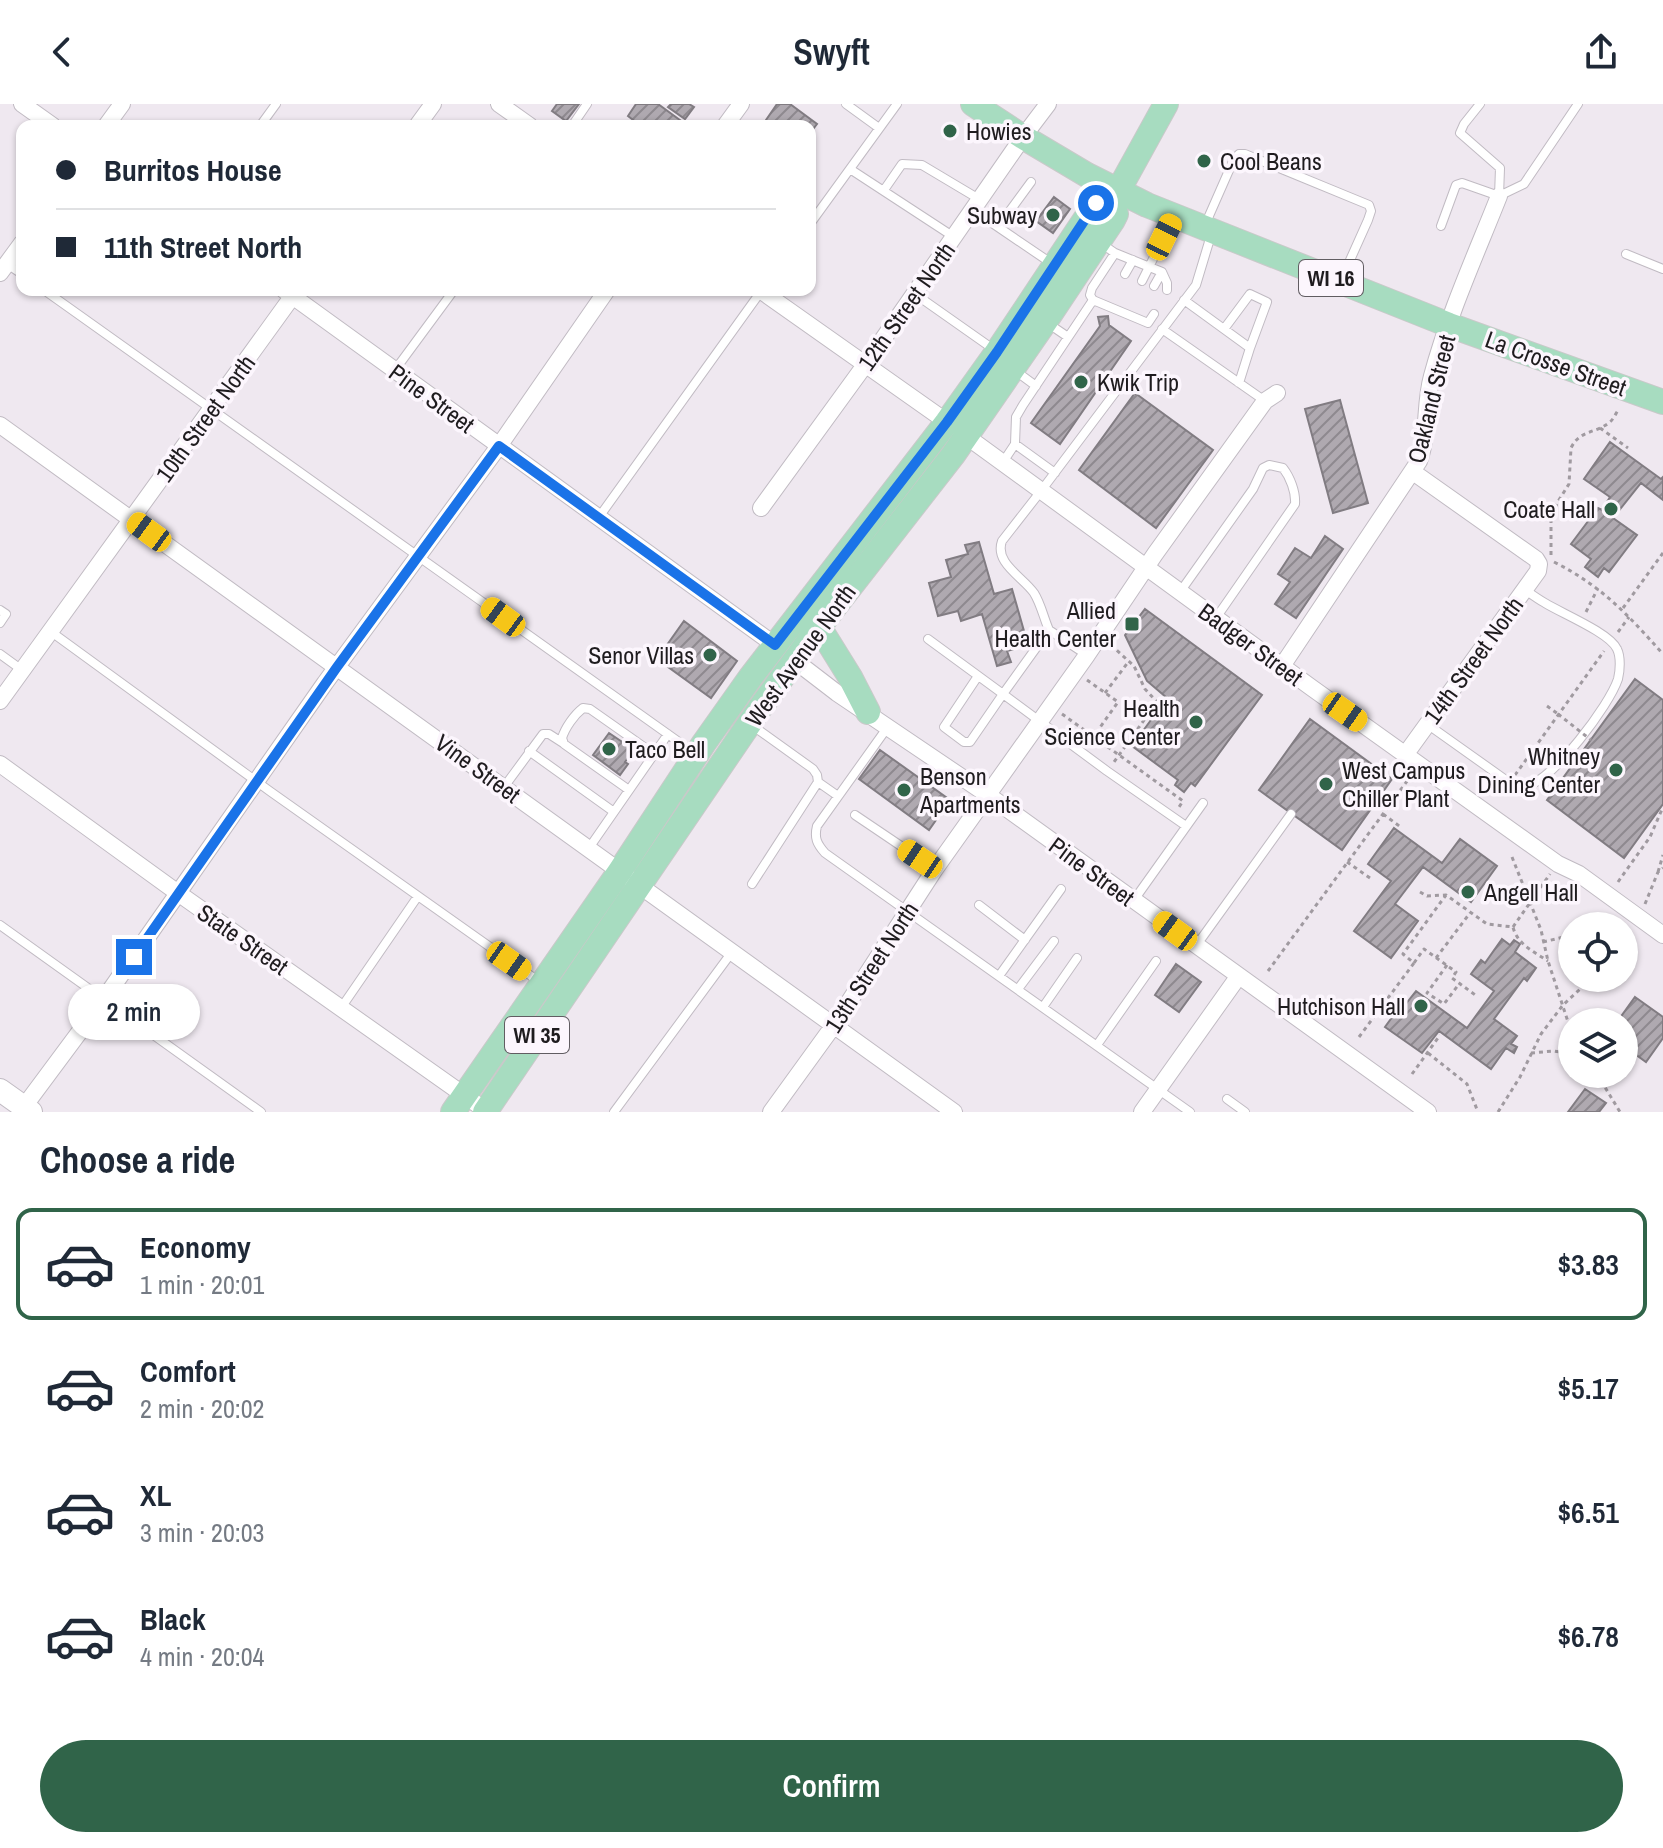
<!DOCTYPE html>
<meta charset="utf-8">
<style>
body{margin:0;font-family:"Archivo Narrow",sans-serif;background:#f2f2f3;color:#1f2937;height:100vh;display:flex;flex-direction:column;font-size:30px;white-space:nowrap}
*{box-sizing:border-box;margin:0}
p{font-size:26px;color:#747a83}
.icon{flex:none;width:44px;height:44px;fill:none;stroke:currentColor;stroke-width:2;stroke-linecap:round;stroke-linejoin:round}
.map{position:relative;height:1008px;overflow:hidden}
.details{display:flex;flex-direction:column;background:#fff;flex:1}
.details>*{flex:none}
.banner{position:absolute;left:16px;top:16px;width:800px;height:176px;border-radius:16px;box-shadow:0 2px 6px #0004;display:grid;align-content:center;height:176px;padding:0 40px;background:#fff}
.buttons{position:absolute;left:1558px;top:808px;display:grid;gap:16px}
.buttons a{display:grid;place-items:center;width:80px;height:80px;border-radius:50%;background:#fff;box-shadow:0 2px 6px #0004;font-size:40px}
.end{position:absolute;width:36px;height:36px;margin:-18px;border:10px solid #1a73e8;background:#fff;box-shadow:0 0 0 4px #fff}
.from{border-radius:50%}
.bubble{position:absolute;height:56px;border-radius:28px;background:#fff;box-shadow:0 2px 6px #0004;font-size:26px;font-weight:600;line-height:56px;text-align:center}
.car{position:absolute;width:24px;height:48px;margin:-24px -12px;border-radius:10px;box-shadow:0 0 6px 2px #0007;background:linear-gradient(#f5c518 24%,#345 0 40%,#f5c518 0 76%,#345 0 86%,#f5c518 0)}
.banner b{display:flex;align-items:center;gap:28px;height:76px;font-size:30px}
.banner b+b{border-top:2px solid #e0e1e3}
.banner i{width:20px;height:20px;background:#1f2937}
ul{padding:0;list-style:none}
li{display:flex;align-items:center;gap:24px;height:112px;margin:0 16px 12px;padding:0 24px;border:4px solid transparent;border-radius:16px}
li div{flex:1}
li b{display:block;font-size:30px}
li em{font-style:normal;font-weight:600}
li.selected{border-color:#306449}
li>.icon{width:72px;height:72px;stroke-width:1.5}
h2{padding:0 40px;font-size:36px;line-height:96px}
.primary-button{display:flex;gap:16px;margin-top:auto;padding:16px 40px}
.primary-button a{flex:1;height:92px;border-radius:48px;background:#306449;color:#fff;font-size:32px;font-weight:600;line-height:92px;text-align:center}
header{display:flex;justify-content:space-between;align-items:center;height:104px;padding:0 40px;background:#fff;font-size:36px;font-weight:600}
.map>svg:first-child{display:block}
.building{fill:url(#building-hatch);stroke:#817c82;stroke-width:2}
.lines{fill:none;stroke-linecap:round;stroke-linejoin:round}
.lane-casing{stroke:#c1bbc3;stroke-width:10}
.street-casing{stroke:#c1bbc3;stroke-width:18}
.secondary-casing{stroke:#c1bbc3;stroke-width:24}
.primary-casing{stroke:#c9c9c9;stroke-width:26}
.path{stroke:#a09aa0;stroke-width:3;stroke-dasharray:4 4;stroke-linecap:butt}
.lane{stroke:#fff;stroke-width:8}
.street{stroke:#fff;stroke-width:16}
.secondary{stroke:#fff;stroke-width:22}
.primary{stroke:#a7dcc0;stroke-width:24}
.path-bridge{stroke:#a09aa0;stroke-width:3;stroke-dasharray:4 4;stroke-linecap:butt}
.route{stroke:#1a73e8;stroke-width:10}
.poi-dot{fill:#306449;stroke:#fcf6fd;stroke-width:3}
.labels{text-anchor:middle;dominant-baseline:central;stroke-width:7;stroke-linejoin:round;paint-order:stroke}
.shield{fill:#fcf6fd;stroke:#615d62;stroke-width:2}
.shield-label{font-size:22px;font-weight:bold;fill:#1f1c1f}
.poi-label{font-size:24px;fill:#1f1c1f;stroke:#fcf6fd;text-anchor:start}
.street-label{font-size:24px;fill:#1f1c1f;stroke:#fcf6fd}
</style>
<header><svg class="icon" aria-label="back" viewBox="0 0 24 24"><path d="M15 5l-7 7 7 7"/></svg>Swyft<svg class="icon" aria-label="share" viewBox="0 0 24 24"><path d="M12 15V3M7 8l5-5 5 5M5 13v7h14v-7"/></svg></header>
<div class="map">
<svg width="1663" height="1008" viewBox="0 0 1663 1008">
<defs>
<pattern id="building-hatch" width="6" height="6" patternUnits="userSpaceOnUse" patternTransform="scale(2)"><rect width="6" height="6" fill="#afa9b0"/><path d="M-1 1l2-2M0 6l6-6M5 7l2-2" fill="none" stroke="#8e898f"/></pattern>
</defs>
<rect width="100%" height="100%" fill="#efe8f0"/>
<path class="building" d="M557 0H579L566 17 552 7Z
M636 0H658L688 22H641L628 12Z
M671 0H689L694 3 685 15 668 3Z
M777 0H790L817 20 810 29V22H774L766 16Z
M1054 93 1070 105 1053 129 1036 117Z
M1108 212 1109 221 1131 237 1060 340 1031 319 1100 222 1098 213Z
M1135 289 1213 346 1156 424 1079 366Z
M1340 296 1368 399 1333 409 1305 305Z
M1610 338 1661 375 1663 373V396L1641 379 1613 414 1637 431 1609 468 1604 464 1598 473 1585 463 1591 455 1571 440 1598 404 1602 406 1610 393 1584 375Z
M1325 432 1343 445 1296 514 1275 500 1290 478 1278 470 1295 444 1311 454Z
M979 438 994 490 1012 485 1028 541 1007 547 1011 558 997 562 982 510 961 517 958 507 938 512 929 479 951 473 946 456 968 450 965 441Z
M1145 505 1262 591 1195 682 1191 679 1184 688 1175 681 1178 676 1132 642 1167 594 1147 577 1125 531Z
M684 517 737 557 711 594 657 555Z
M1635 575 1663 596V700L1624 754 1547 696Z
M1310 615 1392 675 1342 746 1259 686Z
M609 629 634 646 625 658 628 660 620 671 593 651Z
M880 646 950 696 929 726 859 675Z
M1394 724 1442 759 1460 735 1497 762 1471 798 1423 763 1395 800 1418 817 1391 854 1354 827 1391 777 1368 760Z
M1502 835 1510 841 1514 836 1520 840 1515 848 1536 864 1527 877 1524 874 1494 915 1517 932 1511 940 1517 943 1514 949 1506 944 1491 965 1439 927 1422 949 1385 923 1393 912 1387 907 1393 899 1401 906 1416 887 1467 924 1494 887 1471 870 1481 856 1485 859Z
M1176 860 1201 878 1179 908 1155 891Z
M1635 893 1663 913V934L1646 958 1624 942V918H1617Z
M1585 985 1606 999 1599 1008H1568Z"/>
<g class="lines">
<defs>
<path id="lane" d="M846 0 879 24
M1480 0 1464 20 1460 29 1500 64 1499 92
M260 22 276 0
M572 22 587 0
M850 65 954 133
M1031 78 998 123 1051 159
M884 86 902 60 922 61 979 95
M973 106 998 123
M810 120 897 0
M1205 121 1234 55 1239 50H1245L1369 101 1371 107 1368 116 1342 174
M1441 122 1456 81 1462 79 1499 92 1524 80 1578 0
M1115 149 1162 168 1167 179V186
M1626 150 1663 165
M7 160 22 170
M1125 170 1133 156
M1142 177 1174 113
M1154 182 1162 168
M44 186 693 648
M915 190 996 247
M1093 196 1090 191 1092 184 1115 149 1102 140
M1184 196 1250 244 1239 279
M1046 218 1068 233
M1162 225 1265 297
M1224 225 1250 190 1267 198 1250 244
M1013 265 1036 282
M395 266 454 186
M1015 340 1055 369
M1003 358 1015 340 1016 313 1023 301 1093 196 1148 219 1154 210
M599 413 762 186
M1180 488 1253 385 1263 364 1269 361 1283 364C1290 373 1296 388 1295 400L1216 514
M0 506 6 510 0 519
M1049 526 1087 551
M50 527 271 688 541 879
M928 535 1003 590 970 638H964L944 623 978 572
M0 550 22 566
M1427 620 1510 679C1516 682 1521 684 1527 682 1554 675 1609 602 1618 575 1620 567 1621 553 1617 545 1610 529 1561 509 1545 499 1538 495 1531 490 1524 485
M887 624 817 722C814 734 817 740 825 749L1190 1008
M529 647 614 708
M818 678 838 692
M504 683 543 630H549L563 639
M629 686 564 640 562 634C565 624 574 611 583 604L590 605 654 650
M855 711 935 765
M1186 722 1107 667 1003 590 1049 526C1044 515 1041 500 1034 489 1023 473 994 459 1002 437L1041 387 1196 181 1212 128
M589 744 668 630
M752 780 818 678 817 671 813 665 753 622
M1134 796 1203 699
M979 801 1025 836
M0 821 261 1008
M1196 842 1291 710
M999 872 1061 785
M1018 885 1054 837
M1043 903 1077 854
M341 904 418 792
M1097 941 1156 857
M1227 995 1245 1008
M614 1008 732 848"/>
<path id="street" d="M22 0 53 22
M499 0 530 22
M106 22 122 0
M417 22 433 0
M725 22 741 0
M0 169 22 139
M284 186 775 541
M760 186 947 318
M0 321 954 1008
M966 332 1312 584 1558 760 1579 770 1663 831
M761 404 865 261 1023 33 1048 0
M794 556 837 589 988 691 1428 1008
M1282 562 1419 357C1429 330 1424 300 1432 272 1448 212 1476 150 1499 92
M0 597 297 186
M1405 651 1538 467 1539 460 1536 455 1413 368
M0 660 178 789 488 1008
M20 1008 104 895 325 579 499 342 607 186
M771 1008 834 921 935 765 1087 551 1155 450 1265 297 1277 289
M1142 1008 1238 873"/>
<path id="secondary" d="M0 986 31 1008"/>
<path id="primary" d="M973 0 1023 33 1087 71 1147 101 1449 221 1663 298
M819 523 850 573 868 608
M453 1008 620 767 704 639 750 574 947 318 997 248 1096 99 1112 98
M485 1008 762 601 819 523 953 351 1045 218 1113 116 1116 110 1112 98 1166 0"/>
</defs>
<use href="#lane" class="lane-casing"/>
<use href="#street" class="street-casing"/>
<use href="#secondary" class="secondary-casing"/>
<use href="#primary" class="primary-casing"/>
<path class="path" d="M1600 324 1628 344
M1551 451V417L1557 399 1569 380 1571 344C1580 325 1597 330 1611 317 1614 314 1616 309 1619 305
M1554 458C1602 482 1628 511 1663 550
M1623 504 1663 449
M1586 508 1598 484
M1618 528 1629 513
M1111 541 1134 562 1145 585 1157 598 1114 658
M1087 576 1118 598 1094 632
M1105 589 1129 557
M1547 602 1558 610
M1062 610 1183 697 1179 703
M1515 671 1604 547
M1383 710 1402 724
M1512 753 1541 826 1548 857 1572 930
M1347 758 1370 774
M1658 768 1663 751
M1618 778 1650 733 1663 703
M1420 788 1427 792 1446 791 1487 820 1513 823C1517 840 1534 848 1548 857
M1645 800 1658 768 1663 764
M1598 822 1617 815
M1513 823 1550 770
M1543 838 1572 831
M1624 838 1632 828
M1436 854 1470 809
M1414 859 1424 845 1456 868 1452 874 1478 893
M1447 861 1427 889 1444 900 1459 880
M1268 867 1410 673
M1359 933 1414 859 1403 850 1446 791
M1428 949 1467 980 1478 1008
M1531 949 1554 947 1572 950
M1412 970 1440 931
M1597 970 1620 1008
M1498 1008 1520 973 1541 930 1563 901 1592 874"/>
<use href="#lane" class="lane"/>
<use href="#street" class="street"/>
<use href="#secondary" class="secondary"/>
<use href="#primary" class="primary"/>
<path class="path-bridge" d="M1558 610 1591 636"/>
</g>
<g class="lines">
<path class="route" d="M134 853 337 563 499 342 775 541 947 318 997 248 1096 99"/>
</g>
<g class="poi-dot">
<circle cx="950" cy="27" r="8"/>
<circle cx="1204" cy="57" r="8"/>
<circle cx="1053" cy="111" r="8"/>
<circle cx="1081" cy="278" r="8"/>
<circle cx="1611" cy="405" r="8"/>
<rect x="1124" y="512" width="16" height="16" rx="4"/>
<circle cx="710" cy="551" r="8"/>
<circle cx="1196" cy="618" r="8"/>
<circle cx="609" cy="645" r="8"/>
<circle cx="1616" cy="666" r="8"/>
<circle cx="1326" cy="680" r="8"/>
<circle cx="904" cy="686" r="8"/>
<circle cx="1468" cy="788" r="8"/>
<circle cx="1421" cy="902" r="8"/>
</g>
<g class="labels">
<g class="shield">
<rect x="1299" y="156" width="64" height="36" rx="6"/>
<rect x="505" y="913" width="64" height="36" rx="6"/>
</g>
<g class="shield-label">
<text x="1331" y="174">WI 16</text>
<text x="537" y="931">WI 35</text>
</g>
<g class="poi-label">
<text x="966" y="27">Howies</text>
<text x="1220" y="57">Cool Beans</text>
<text x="1037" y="111" text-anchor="end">Subway</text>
<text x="1097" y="278">Kwik Trip</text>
<text x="1595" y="405" text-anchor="end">Coate Hall</text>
<text x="1116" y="506" text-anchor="end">Allied<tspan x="1116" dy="28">Health Center</tspan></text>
<text x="694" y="551" text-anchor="end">Senor Villas</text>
<text x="1180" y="604" text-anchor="end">Health<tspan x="1180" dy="28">Science Center</tspan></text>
<text x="625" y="645">Taco Bell</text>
<text x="1600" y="652" text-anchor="end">Whitney<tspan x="1600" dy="28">Dining Center</tspan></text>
<text x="1342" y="666">West Campus<tspan x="1342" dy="28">Chiller Plant</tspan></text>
<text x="920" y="672">Benson<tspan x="920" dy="28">Apartments</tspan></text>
<text x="1484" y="788">Angell Hall</text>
<text x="1405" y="902" text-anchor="end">Hutchison Hall</text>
</g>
<g class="street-label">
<text transform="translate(906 202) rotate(-55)">12th Street North</text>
<text transform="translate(1556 259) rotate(20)">La Crosse Street</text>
<text transform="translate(432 294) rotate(36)">Pine Street</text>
<text transform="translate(1431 295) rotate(-76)">Oakland Street</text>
<text transform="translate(205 314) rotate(-54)">10th Street North</text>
<text transform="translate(1251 540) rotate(36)">Badger Street</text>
<text transform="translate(800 551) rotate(-54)">West Avenue North</text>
<text transform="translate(1473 556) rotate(-54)">14th Street North</text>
<text transform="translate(478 664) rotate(36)">Vine Street</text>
<text transform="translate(1092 767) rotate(36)">Pine Street</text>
<text transform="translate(243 835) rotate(35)">State Street</text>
<text transform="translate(871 863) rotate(-57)">13th Street North</text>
</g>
</g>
</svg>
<div class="buttons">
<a><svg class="icon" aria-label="locate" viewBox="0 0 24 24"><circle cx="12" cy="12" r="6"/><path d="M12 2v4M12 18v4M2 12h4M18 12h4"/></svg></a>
<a><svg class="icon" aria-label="layers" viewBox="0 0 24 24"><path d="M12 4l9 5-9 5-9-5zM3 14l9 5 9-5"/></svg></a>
</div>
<i class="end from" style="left:1096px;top:99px"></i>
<i class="end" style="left:134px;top:853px"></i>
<div class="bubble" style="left:68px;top:880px;width:132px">2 min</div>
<i class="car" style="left:1164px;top:133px;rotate:26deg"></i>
<i class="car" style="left:149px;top:428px;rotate:306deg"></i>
<i class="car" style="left:503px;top:513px;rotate:306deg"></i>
<i class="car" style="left:1345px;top:608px;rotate:125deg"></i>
<i class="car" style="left:920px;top:755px;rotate:304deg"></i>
<i class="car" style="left:1175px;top:827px;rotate:306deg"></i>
<i class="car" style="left:509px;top:857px;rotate:125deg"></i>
<div class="banner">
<b><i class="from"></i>Burritos House</b>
<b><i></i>11th Street North</b>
</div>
</div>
<section class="details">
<h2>Choose a ride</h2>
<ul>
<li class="selected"><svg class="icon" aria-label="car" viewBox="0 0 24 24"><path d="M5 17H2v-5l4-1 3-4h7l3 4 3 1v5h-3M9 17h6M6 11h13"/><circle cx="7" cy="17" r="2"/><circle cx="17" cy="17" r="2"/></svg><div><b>Economy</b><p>1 min · 20:01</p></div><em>$3.83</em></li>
<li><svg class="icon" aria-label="car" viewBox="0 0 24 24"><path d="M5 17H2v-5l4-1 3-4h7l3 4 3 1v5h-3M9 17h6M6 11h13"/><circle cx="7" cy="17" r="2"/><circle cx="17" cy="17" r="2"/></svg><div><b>Comfort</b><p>2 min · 20:02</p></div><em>$5.17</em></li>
<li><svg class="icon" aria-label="car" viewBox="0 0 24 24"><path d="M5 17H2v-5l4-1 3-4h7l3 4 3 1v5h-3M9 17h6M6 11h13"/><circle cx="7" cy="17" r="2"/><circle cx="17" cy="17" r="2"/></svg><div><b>XL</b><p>3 min · 20:03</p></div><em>$6.51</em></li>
<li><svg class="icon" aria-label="car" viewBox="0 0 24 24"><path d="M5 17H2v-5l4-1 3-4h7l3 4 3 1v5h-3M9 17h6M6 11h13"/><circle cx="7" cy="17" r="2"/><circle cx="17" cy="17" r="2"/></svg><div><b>Black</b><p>4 min · 20:04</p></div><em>$6.78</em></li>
</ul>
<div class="primary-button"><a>Confirm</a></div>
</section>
